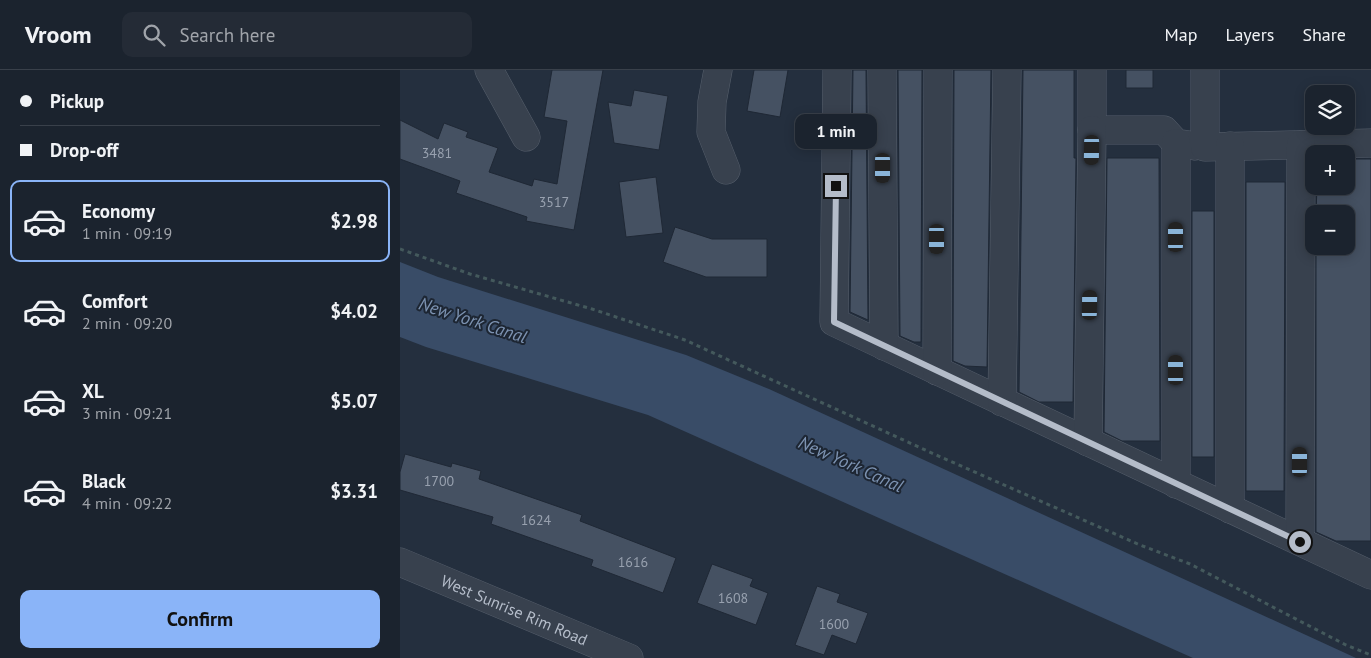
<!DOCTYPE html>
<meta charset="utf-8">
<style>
body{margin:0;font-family:"PT Sans",sans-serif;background:#242b36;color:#f1f3f6;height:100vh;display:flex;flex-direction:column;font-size:19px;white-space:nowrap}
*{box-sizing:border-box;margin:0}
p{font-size:16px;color:#a0a4aa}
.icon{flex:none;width:28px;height:28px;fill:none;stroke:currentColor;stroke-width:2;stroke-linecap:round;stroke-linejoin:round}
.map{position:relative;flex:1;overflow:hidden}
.panel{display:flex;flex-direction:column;background:#1b232e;width:400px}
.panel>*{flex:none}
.top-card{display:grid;align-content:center;height:110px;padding:0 20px;background:#1b232e}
.fabs{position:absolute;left:905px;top:15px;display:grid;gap:10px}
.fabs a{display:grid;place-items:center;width:50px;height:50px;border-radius:10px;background:#1b232e;box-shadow:0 2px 12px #0003,0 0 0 1px #39404a;font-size:25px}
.end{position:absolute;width:22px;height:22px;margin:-11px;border:6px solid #b4bcc9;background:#111;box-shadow:0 0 0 2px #111}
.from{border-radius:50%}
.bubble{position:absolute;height:35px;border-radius:10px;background:#1b232e;box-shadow:0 2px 12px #0003,0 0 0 1px #39404a;font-size:16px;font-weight:800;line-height:35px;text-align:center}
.car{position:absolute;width:15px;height:30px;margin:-15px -8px;border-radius:6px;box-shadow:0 0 4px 1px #0007;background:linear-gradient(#222 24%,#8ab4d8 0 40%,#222 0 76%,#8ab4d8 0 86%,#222 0)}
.top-card b{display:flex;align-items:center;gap:18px;height:48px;font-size:19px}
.top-card b+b{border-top:1px solid #39404a}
.top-card i{width:12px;height:12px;background:#f1f3f6}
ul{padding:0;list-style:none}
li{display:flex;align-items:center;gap:15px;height:82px;margin:0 10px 8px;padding:0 10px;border:2px solid transparent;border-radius:10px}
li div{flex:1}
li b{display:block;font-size:19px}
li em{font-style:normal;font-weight:800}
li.current{border-color:#8ab4f8}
li>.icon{width:45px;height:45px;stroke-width:1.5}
.button{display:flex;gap:10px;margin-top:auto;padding:10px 20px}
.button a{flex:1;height:58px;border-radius:10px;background:#8ab4f8;color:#111;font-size:20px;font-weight:800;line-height:58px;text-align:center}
header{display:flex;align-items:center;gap:30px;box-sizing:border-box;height:70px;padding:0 25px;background:#1b232e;border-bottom:1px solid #39404a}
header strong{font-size:24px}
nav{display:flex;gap:28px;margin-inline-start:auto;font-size:18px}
.search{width:350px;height:45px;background:#242b36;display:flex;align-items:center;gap:12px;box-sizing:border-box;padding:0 18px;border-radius:10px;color:#a0a4aa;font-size:19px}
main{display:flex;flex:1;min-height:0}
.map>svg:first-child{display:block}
.water{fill:#394c67}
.building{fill:#455162;stroke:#1f2835}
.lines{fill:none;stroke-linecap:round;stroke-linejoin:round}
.minor-casing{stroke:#565f6c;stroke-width:29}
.path{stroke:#44595c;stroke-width:3;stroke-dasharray:4 4;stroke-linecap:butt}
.minor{stroke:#38414e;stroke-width:28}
.route{stroke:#b4bcc9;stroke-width:6}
.labels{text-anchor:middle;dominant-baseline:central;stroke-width:4;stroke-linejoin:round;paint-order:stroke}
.number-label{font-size:14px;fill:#98a1af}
.street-label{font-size:16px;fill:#b4bcc9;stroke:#1d2633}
.water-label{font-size:18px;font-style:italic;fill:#7c92b1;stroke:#1d2633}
</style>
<header>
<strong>Vroom</strong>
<div class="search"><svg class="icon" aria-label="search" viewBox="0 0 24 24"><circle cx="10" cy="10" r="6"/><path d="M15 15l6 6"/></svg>Search here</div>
<nav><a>Map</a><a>Layers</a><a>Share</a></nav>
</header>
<main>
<section class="panel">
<div class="top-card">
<b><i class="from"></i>Pickup</b>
<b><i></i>Drop-off</b>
</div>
<ul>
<li class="current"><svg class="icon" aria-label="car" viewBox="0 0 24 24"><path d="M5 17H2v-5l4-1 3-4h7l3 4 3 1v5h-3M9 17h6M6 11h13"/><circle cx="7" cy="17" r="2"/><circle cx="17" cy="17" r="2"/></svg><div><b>Economy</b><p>1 min · 09:19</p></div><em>$2.98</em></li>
<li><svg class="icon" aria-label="car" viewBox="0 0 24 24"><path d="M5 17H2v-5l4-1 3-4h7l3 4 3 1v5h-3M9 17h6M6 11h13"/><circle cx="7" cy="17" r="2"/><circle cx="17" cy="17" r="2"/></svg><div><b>Comfort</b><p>2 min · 09:20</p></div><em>$4.02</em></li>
<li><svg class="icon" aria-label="car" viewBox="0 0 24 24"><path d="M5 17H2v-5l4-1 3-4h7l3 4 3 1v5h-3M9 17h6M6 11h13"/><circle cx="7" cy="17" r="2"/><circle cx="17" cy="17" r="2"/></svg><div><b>XL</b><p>3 min · 09:21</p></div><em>$5.07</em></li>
<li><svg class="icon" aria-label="car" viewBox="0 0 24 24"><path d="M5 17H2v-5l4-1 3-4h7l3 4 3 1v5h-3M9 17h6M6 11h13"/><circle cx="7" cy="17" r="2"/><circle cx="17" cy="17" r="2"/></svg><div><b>Black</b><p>4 min · 09:22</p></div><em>$3.31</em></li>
</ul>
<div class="button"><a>Confirm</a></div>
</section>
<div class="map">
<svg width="971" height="588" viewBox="0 0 971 588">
<rect width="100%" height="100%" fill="#242f3e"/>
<path class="water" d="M0 192 38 207 286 285 369 319 956 588H793L248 345 26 277 0 267Z"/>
<path class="building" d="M152 0H203L174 160 126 151 127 147 56 123 60 111 0 89V50L38 69 44 53 68 62 66 67 98 78 89 102 132 116 134 109 157 114 167 51 144 47Z
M354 0H388L380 47 347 41Z
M453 0H466L468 250 450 242Z
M498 0H522L521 272H514L500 266Z
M554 0H591L587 297 565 296 553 291Z
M623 0H674V88H676L673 332H639L619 322Z
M726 0H753V18H726Z
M234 20 268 26 259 80 214 73 208 32 231 36Z
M707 88H759L760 371H722L704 362Z
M946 89H971V471H936L916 462V176H946V144H916L917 116H946Z
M256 107 263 163 226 167 219 112Z
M846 112H885L884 421H846Z
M792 141H814V387H792Z
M275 157 312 169H367V207H306L263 192Z
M5 384 51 397 52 393 81 401 79 409 182 445 180 451 276 488 263 523 191 496 193 490 91 454 93 447 0 420V402Z
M312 494 353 509 350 516 368 523 356 555 297 533Z
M417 516 440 524 437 532 468 543 456 574 432 565 424 585 395 575Z"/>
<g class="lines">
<defs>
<g id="minor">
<path d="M89 0 126 67"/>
<path d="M318 0 312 32 311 62 326 100"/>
<path d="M437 0 434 252 971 505"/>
<path d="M482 0 484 276"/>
<path d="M692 0V60H764L776 73 795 76"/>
<path d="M805 0V77L971 73"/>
<path d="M776 73V414"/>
<path d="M830 76V439"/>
<path d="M537 301 538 0"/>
<path d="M602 332 607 0"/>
<path d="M688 372 692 60"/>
<path d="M900 471 901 75"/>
<path id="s1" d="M0 492 229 588"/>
</g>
</defs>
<use href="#minor" class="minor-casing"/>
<path class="path" d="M0 179 70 204 192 239 285 270 534 384 740 475 790 494 946 575 971 585"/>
<use href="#minor" class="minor"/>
</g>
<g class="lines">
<path class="route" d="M436 116 434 252 900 472"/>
</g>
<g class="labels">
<g class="number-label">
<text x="37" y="83">3481</text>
<text x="154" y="132">3517</text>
<text x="39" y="411">1700</text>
<text x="136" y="450">1624</text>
<text x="233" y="492">1616</text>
<text x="333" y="528">1608</text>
<text x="434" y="554">1600</text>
</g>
<g class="street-label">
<text stroke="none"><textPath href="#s1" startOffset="124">West Sunrise Rim Road</textPath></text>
</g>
<g class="water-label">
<text transform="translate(73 250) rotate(18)">New York Canal</text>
<text transform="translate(451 394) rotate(24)">New York Canal</text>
</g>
</g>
</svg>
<div class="fabs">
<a><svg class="icon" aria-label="layers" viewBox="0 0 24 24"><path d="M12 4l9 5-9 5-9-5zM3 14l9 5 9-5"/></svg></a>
<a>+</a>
<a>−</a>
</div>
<i class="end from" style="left:900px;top:472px"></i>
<i class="end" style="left:436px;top:116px"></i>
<div class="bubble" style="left:395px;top:44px;width:82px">1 min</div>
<i class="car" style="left:692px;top:80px;rotate:181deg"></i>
<i class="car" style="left:483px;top:98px;rotate:180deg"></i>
<i class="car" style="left:776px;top:167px;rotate:0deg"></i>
<i class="car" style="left:537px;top:169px;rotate:180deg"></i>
<i class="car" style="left:690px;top:235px;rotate:1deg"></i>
<i class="car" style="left:776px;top:300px;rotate:0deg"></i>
<i class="car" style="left:900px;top:392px;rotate:0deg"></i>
</div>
</main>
